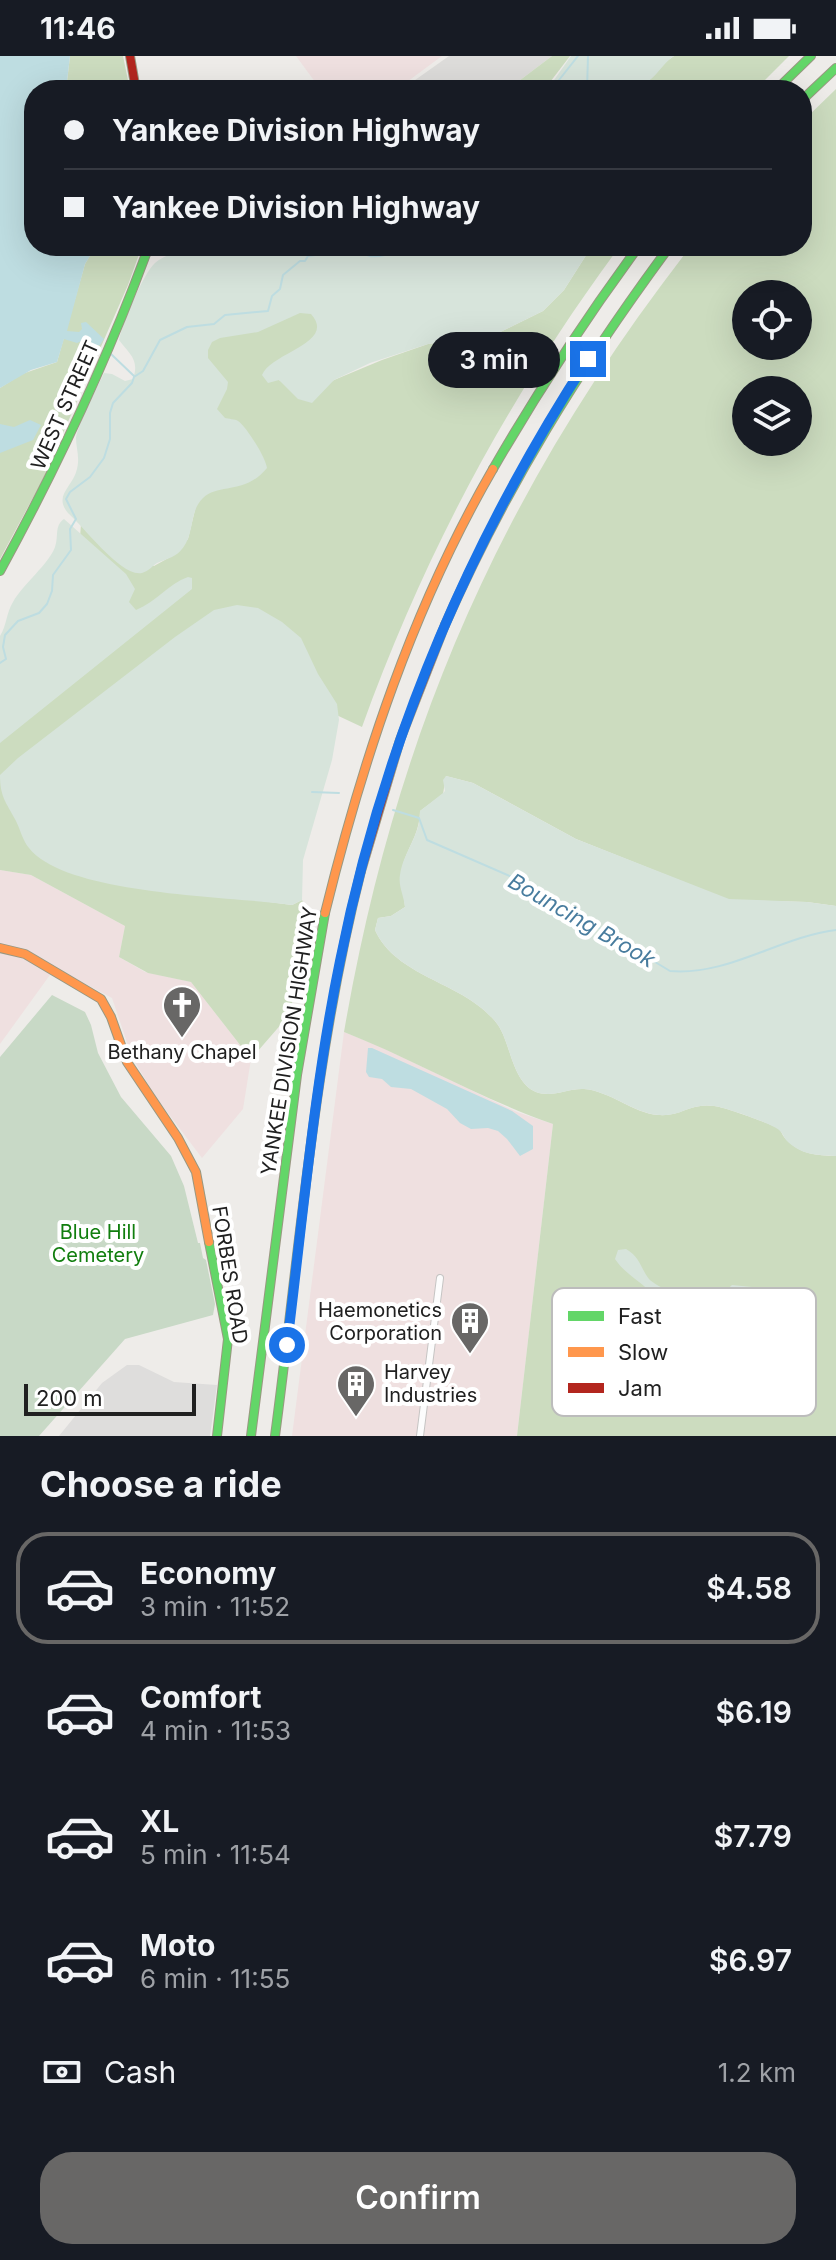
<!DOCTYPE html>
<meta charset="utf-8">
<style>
body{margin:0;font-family:Inter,sans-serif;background:#20242c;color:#f1f3f6;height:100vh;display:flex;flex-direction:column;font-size:30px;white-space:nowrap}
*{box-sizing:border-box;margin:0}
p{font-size:26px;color:#9ea1a6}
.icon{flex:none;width:44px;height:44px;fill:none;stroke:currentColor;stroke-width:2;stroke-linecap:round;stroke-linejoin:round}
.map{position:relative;height:1380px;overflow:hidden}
.side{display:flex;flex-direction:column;background:#171b24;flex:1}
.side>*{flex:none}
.top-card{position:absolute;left:24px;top:24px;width:788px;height:176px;border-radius:32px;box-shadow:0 8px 32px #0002;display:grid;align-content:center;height:176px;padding:0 40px;background:#171b24}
.fabs{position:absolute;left:732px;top:224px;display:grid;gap:16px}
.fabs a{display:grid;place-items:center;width:80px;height:80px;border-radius:50%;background:#171b24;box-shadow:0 8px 32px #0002;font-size:40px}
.scale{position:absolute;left:24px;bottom:20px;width:172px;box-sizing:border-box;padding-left:8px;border:4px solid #202020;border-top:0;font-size:22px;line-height:28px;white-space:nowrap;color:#202020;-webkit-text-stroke:6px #fff;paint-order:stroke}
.end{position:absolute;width:36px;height:36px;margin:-18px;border:10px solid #1a73e8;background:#fff;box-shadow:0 0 0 4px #fff}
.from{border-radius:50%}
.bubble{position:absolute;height:56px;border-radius:28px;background:#171b24;box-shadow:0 8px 32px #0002;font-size:26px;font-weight:600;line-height:56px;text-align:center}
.top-card b{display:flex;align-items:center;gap:28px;height:76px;font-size:30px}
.top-card b+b{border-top:2px solid #363941}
.top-card i{width:20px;height:20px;background:#f1f3f6}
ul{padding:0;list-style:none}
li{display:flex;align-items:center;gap:24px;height:112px;margin:0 16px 12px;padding:0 24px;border:4px solid transparent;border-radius:32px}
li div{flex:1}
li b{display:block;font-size:30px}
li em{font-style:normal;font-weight:600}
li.on{border-color:#686766}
li>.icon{width:72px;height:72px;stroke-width:1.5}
h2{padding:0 40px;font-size:36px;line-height:96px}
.pay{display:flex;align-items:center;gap:20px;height:88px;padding:0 40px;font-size:30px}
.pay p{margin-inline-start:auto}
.action{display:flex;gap:16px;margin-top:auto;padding:16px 40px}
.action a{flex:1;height:92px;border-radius:32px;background:#686766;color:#fff;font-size:32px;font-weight:600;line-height:92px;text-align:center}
.status{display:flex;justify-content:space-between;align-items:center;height:56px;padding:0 40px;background:#171b24;direction:ltr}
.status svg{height:22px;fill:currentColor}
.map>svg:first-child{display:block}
.residential{fill:#dddcda}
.commercial{fill:#efe0e0}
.forest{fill:#ccdcbf;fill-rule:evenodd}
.wetland{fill:#d7e4db}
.cemetery{fill:#c8d9c6}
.parking{fill:#dedddc}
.water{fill:#bedde1}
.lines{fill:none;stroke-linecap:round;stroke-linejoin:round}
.stream{stroke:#bedde1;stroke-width:2}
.street-casing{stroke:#c5c4c3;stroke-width:8}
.fast-casing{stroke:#999881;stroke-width:10}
.slow-casing{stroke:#999881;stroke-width:10}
.jam-casing{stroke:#999881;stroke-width:10}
.street{stroke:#fcfcfc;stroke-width:6}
.fast{stroke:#63d668;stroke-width:8}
.slow{stroke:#ff974d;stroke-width:8}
.jam{stroke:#b3261e;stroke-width:8}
.route{stroke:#1a73e8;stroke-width:10}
.labels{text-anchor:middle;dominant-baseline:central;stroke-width:8;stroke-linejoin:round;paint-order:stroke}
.street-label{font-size:20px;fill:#202020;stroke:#fff}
.poi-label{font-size:20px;fill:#202020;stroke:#fff}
.park-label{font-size:20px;fill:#117e0e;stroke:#fff}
.water-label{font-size:22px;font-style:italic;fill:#487c9e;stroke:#fff}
.key{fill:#fff;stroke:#bcbcbc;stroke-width:2}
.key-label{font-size:22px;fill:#202020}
</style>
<div class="status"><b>11:46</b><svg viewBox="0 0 49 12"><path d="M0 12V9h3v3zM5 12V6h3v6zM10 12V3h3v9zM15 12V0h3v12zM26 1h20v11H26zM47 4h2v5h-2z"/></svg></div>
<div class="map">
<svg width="836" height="1380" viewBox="0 0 836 1380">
<rect width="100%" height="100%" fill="#eeece9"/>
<path class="residential" d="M449 0H552L507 34H401Z"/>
<path class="commercial" d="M296 0H442L396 34H321Z
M0 814 31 819 125 870 119 901 145 916 191 926 251 1003 243 1053 202 1102 155 1040 132 1001 112 942 55 912 0 988Z
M344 976 381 991 517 1056 553 1068 517 1380H292Z"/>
<path class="forest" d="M70 0H123L130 34H66Z
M552 0H570L544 34H507Z
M674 0H789L755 34H634C652 23 658 10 674 0Z
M836 33V850L807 846 729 844 576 783 473 727 446 720 443 738 420 755C420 775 410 788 404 805 398 821 404 836 405 851L391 860 378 862 375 874C397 923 467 926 498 969 511 988 512 1026 536 1036 552 1042 568 1032 584 1033 610 1035 633 1057 658 1059 684 1061 692 1043 723 1052 732 1054 774 1069 779 1073 782 1076 783 1081 786 1083 801 1099 816 1099 836 1100V1380H517L553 1068C481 1043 415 1004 344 976 396 674 503 432 691 190H802V66ZM746 238H798V290H746ZM746 334H798V386H746Z
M142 190 128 229 42 425 0 503V332L22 318 57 306 85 208 95 191Z
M592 190H620C509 340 425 496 362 671L330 656 203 837 292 849 302 844 309 855 290 958 251 1003 191 926 148 917 119 901 125 870 31 819 0 814V686L191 533 135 561 80 482 81 468 154 510 172 500 188 483 215 371 198 287 313 249 323 267 315 285 279 324 306 342 334 324 382 304 428 288 492 280 543 255 564 234Z"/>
<path class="wetland" d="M571 0H674C663 7 658 19 647 26 625 41 575 34 547 34Z
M182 190H592L564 234 543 255 492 280 428 288 370 307 334 324 312 347 298 343 279 324 268 327 262 319C272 296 337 287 311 258L300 257 258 276 220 282 212 286 208 294V302L228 326 227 333 217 353 225 362C228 363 235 363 238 365 246 370 266 402 267 412 245 439 219 427 203 442 190 455 194 472 186 487 178 501 171 501 157 507 152 510 149 515 142 517 122 522 84 471 68 457 53 439 73 431 77 413 80 401 76 392 76 382 77 370 98 330 104 317L112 318 125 325 133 323C140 303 129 298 119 284 122 268 143 218 155 207 163 200 174 198 182 190Z
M64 463 126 518 135 533 129 546 136 554C156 546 168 528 188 521L192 522V533L0 687V580C7 569 6 557 13 546 23 528 49 508 55 491 59 480 54 470 64 463Z
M237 549 258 552 282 566 301 582 318 618 337 648 339 664 332 704 303 804 302 844 292 849C233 840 67 840 29 792 23 785 20 773 16 765 6 746 0 741 0 719L18 702 175 581 214 554Z
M446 720 473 727 576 783 729 843 807 846 836 850V1100C816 1099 801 1099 786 1084 784 1081 782 1076 779 1074 775 1069 732 1054 723 1052 692 1043 684 1061 659 1059 633 1057 610 1035 584 1033 568 1032 553 1042 536 1036 512 1026 511 988 498 969 467 926 397 923 375 874L378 862 391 860 405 851C404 840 398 830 400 819 403 796 421 779 420 755L443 737 445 735 443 724Z
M626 1193C640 1201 640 1211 649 1223 655 1230 699 1251 707 1249 716 1248 725 1235 732 1229L752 1231C776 1253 781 1269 751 1289L677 1280C665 1270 666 1258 658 1245 647 1228 626 1220 615 1203L618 1194Z"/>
<path class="cemetery" d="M52 939 85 956 91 969 98 997 121 1041 171 1100 184 1130 198 1187H200L203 1202 206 1204 215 1248 213 1259 125 1283 39 1380H0V1001Z"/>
<path class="parking" d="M127 1309H139L174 1326 217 1329 210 1380H59L102 1327Z"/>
<path class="water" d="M0 0H70L66 34H34V190H96L85 208 67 275 79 276 82 273 81 267 86 266 104 283 100 289 96 290 86 283 77 287 64 283 57 306 31 314 0 332Z
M30 364 41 369 33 384 0 397V368L14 371Z
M368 992H372L512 1055 533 1070V1093L520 1100 507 1083 498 1075 488 1072 471 1073 460 1067 447 1053 411 1033 391 1031 382 1023 369 1021 366 1016Z"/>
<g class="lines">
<path class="stream" d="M559 34V24L578 0
M568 34 586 29
M587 34 588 0
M111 298 134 320
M0 607 6 603 3 591 5 579 18 565 39 557 47 548 52 535 53 519 71 494 70 473 76 463 66 443 70 436 90 421 104 402 110 383V357L113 347 132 327 134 321 143 315 160 284 187 271 214 268 225 259 268 255 272 240 280 233 283 219 300 205H305L308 200 337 196 351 191 358 198C362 197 366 199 370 200 383 202 399 194 410 190
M312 736 339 737
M393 754 419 762 427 784 521 825 670 915C729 920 779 881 836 874"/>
<defs>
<path id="street" d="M420 1380 440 1222"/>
<path id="fast" d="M776 34 811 0
M802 44 836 12
M493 413C538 335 586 262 639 190
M0 515C57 411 108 302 149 190
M445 569C507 429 579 313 670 190
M209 1186 228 1283 217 1380
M251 1380 297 1019 325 857
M275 1380C300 1192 314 999 361 815"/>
<path id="slow" d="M325 857C363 703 413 551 493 413
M0 892 25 898 101 943 111 961 127 1006 178 1082 196 1116 209 1186"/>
<path id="jam" d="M130 0 136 34
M361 815 400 684 445 569"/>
</defs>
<use href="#street" class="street-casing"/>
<use href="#fast" class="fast-casing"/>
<use href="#slow" class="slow-casing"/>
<use href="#jam" class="jam-casing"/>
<use href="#street" class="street"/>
<use href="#fast" class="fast"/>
<use href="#slow" class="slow"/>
<use href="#jam" class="jam"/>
</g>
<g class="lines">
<path class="route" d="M287 1289C303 1161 314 1031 340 905 383 689 468 488 588 303"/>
</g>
<defs>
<symbol id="church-pin" viewBox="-11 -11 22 30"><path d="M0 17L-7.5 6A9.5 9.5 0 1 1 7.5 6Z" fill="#686766" stroke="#fff"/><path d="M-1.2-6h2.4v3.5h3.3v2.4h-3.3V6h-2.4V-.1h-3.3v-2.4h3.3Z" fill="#fff"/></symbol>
<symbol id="building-pin" viewBox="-11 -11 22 30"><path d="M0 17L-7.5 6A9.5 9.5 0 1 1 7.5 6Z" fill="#686766" stroke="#fff"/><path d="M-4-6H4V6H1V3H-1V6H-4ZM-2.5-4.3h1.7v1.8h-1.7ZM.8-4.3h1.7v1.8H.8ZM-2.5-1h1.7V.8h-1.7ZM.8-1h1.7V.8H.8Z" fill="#fff"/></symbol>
</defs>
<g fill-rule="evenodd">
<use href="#church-pin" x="160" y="927" width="44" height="60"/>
<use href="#building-pin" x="448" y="1243" width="44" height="60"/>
<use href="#building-pin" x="334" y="1306" width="44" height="60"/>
</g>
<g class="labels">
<g class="street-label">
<text transform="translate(65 349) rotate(-66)">WEST STREET</text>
<text transform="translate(289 985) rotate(-81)">YANKEE DIVISION HIGHWAY</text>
<text transform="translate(230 1219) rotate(81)">FORBES ROAD</text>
</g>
<g class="poi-label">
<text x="182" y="996">Bethany Chapel</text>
<text x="442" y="1254" text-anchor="end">Haemonetics<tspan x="442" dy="23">Corporation</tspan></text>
<text x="384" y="1316" text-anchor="start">Harvey<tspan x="384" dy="23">Industries</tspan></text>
</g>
<g class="park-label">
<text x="98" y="1176">Blue Hill<tspan x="98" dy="23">Cemetery</tspan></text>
</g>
<g class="water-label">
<text transform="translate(582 864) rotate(30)">Bouncing Brook</text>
</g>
</g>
<rect x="552" y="1232" width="264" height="128" rx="12" class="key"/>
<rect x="568" y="1255" width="36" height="10" fill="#63d668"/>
<rect x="568" y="1291" width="36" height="10" fill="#ff974d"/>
<rect x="568" y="1327" width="36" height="10" fill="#b3261e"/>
<g class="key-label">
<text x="618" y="1268">Fast</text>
<text x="618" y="1304">Slow</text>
<text x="618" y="1340">Jam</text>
</g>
</svg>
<div class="fabs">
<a><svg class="icon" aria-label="locate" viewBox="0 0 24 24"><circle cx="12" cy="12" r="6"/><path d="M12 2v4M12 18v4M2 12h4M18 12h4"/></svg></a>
<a><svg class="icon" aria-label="layers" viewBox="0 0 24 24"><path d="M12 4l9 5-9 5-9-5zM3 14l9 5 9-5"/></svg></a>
</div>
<div class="scale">200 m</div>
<i class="end from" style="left:287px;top:1289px"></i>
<i class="end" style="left:588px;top:303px"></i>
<div class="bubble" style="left:428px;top:276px;width:132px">3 min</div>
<div class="top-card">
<b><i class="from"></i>Yankee Division Highway</b>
<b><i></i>Yankee Division Highway</b>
</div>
</div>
<section class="side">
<h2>Choose a ride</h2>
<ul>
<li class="on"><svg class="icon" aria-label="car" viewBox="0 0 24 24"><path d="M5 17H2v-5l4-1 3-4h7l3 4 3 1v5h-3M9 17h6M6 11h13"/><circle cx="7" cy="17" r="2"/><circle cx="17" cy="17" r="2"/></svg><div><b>Economy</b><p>3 min · 11:52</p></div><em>$4.58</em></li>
<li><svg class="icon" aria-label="car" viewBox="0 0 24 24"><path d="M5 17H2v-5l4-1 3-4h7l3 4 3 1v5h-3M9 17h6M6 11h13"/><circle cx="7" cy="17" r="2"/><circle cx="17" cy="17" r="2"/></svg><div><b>Comfort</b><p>4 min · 11:53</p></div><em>$6.19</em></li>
<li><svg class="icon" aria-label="car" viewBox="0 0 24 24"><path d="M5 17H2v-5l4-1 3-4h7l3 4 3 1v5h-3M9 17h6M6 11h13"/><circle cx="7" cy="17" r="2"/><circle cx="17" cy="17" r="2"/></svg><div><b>XL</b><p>5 min · 11:54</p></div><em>$7.79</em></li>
<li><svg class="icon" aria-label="car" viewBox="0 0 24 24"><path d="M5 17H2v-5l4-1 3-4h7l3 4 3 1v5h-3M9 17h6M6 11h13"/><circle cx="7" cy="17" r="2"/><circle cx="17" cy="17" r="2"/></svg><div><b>Moto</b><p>6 min · 11:55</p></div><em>$6.97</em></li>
</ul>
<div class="pay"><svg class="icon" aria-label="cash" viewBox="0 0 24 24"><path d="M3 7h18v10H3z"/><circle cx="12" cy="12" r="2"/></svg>Cash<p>1.2 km</p></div>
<div class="action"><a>Confirm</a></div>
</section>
